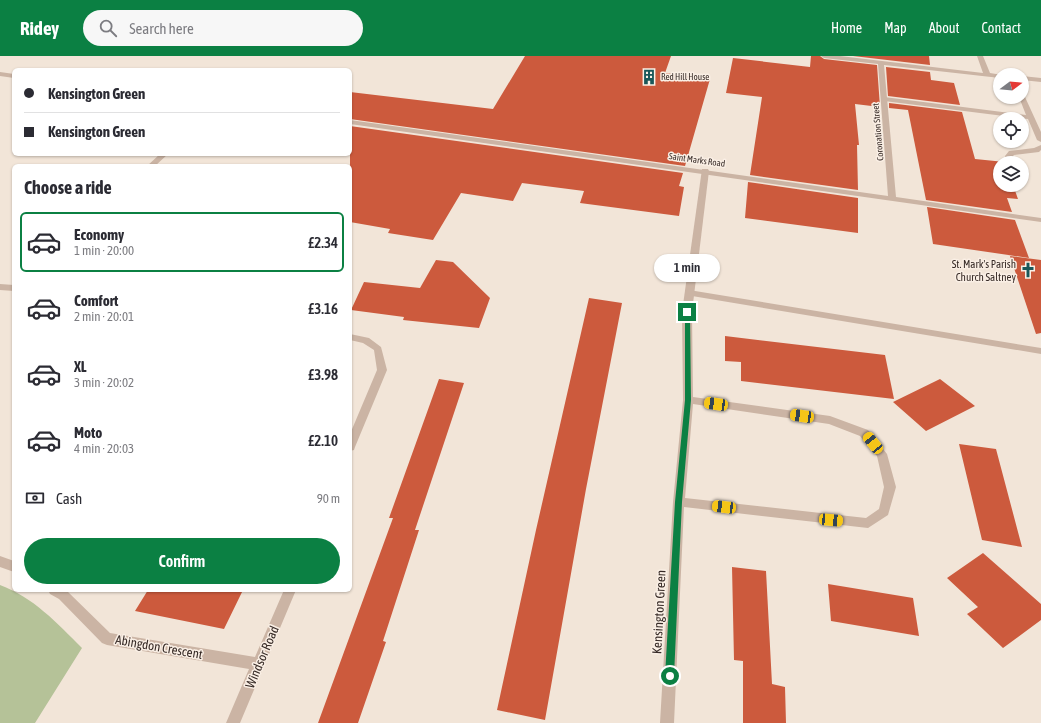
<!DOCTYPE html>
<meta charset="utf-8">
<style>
body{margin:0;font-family:"Asap Condensed",sans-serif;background:#f7f7f7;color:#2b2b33;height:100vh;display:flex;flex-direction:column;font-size:15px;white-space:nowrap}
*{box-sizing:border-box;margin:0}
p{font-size:13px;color:#7c7c81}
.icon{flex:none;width:22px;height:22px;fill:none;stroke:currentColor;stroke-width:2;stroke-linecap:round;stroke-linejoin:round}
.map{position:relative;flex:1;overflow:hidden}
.side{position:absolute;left:12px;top:108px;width:340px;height:428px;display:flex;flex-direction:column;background:#fff;border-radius:6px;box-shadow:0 1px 3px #0004}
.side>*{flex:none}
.hud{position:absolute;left:12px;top:12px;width:340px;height:88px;border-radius:6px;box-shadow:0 1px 3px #0004;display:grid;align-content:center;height:88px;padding:0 12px;background:#fff}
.needle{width:26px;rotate:74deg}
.fabs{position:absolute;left:993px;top:12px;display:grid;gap:8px}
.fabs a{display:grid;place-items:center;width:36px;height:36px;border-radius:50%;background:#fff;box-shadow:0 1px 3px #0004;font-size:20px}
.end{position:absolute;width:18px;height:18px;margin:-9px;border:5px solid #0b8043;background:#fff;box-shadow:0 0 0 2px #fff}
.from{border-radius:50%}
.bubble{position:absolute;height:28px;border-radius:14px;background:#fff;box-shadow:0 1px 3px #0004;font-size:13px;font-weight:600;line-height:28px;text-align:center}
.car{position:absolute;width:12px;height:24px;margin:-12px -6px;border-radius:5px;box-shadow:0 0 3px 1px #0007;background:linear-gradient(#f5c518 24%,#345 0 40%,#f5c518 0 76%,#345 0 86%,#f5c518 0)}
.hud b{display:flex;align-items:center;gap:14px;height:38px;font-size:15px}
.hud b+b{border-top:1px solid #e1e1e2}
.hud i{width:10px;height:10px;background:#2b2b33}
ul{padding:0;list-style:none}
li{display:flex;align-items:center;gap:12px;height:60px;margin:0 8px 6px;padding:0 4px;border:2px solid transparent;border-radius:6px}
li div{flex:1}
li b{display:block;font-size:15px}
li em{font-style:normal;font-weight:600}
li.active{border-color:#0b8043}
li>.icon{width:36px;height:36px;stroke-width:1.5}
h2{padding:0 12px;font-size:18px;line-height:48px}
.pay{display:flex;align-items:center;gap:10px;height:44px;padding:0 12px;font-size:15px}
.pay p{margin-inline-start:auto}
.action{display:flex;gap:8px;margin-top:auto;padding:8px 12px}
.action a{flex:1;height:46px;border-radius:24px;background:#0b8043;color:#fff;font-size:16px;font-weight:600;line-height:46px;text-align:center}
header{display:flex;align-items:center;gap:24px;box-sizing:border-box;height:56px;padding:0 20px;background:#0b8043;color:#fff}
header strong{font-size:19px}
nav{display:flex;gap:22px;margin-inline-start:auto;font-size:14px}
.search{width:280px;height:36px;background:#f7f7f7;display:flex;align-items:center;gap:10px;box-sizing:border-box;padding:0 14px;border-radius:22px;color:#7c7c81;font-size:15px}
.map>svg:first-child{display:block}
.green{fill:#b5c298}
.building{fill:#cc5a3d}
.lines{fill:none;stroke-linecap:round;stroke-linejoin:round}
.service{fill:#cbb4a4;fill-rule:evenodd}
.pedestrian{fill:#cbb4a4;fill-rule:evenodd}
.minor{fill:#cbb4a4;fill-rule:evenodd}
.route{fill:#0b8043}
.labels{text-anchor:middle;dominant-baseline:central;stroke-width:3;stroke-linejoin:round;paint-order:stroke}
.far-poi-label{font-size:9px;fill:#362a26;stroke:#faefe5;text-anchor:start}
.far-street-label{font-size:9px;fill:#362a26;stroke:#faefe5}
.poi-label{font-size:11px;fill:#362a26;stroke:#faefe5;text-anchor:end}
.near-street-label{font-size:13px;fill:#362a26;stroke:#faefe5}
</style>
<header>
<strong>Ridey</strong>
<div class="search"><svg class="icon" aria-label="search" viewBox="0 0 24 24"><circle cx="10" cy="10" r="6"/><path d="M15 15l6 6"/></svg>Search here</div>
<nav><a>Home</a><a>Map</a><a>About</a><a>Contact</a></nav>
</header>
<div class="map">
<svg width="1041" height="667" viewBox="0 0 1041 667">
<rect width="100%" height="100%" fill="#f2e5d8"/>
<path class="green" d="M0 529C33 541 57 567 82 592L35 667H0Z"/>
<path class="building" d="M525 0H671L665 17 710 23 685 110 350 63V36L493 53Z
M811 0H820L824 3 877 9 880 51 855 48 859 89H857L858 134 750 119 762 41 726 37 733 2 810 11Z
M853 0H929L930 9Z
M886 11 930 16 931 24 954 27 960 49 888 40Z
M889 47 962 56 975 103 1005 106V107H1000V129H1013L1018 143 1007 142 1012 156 926 144 908 54 889 52Z
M350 70 683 117 679 130 684 131 679 160 580 147 584 135 522 127 513 145 461 137 433 184 388 177 390 173 350 166Z
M748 126 858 142V177L745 162Z
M927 151 1015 164 1029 202 933 188Z
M1010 200 1041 204V277L1036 278Z
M436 204 453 206 490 242 479 272 403 264 404 261 351 254 364 226 420 232Z
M589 242 622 247 586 433 545 664 497 654 536 474Z
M725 280 885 299 894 343 741 325V306L725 305Z
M439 323 464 327 415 474H419L383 585 386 586 358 667H318L393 462H389Z
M940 323 975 350 926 375 893 346Z
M959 388 996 393 1022 491 982 484Z
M983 497 1041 548V564L1003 592 967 558 978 551 947 522Z
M732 511 766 515 772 628 785 631 786 667H743V605L734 604Z
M828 528 913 542 919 580 831 565Z
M148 534H243L224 573 135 555Z"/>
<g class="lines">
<path class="service" d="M1022 39 1025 41 1041 76V86L1037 84 1028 63 884 45 881 43 884 41 1026 59 1019 41H1022Z
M1041 89V94L1039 96 1014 99 1013 100 1015 107H1007L1005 100 1009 95 1034 92Z
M689 234 1041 292V298L686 239 685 237 686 235Z"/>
<path class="pedestrian" d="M702 113H708L709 115 692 256 687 259 682 256Z"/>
<path class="minor" d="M821 0H840L983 17 977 0H983L990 17 1002 19H1000V22L884 9 896 141 1041 162V166L350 68V64L888 140 878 8 824 2Z
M0 16 14 18V22L0 20Z
M1022 20 1041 22V26L1022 24Z
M160 98H168L155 110H147Z
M0 228 14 229V235L0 234Z
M687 253 692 256 693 341 830 360 868 374 887 398 896 431 888 459 868 472 684 451 674 667H660L673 446 683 344 682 256ZM693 348 829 368 860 380 877 400 884 431 879 453 866 462 685 442Z
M350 278 369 282 381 291 387 314 355 391 354 394 350 395V378L377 314 374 294 363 287 350 284Z
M0 500 14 505V516L0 511Z
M48 534 67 535 110 577 255 601 284 534H296L240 667H226L249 613 107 589 102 587 59 543 50 538Z"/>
</g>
<path class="route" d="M685 254 690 256 691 344 682 446 674 620 673 623 670 624 667 623 665 620 675 446 685 344Z"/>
<defs>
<symbol id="building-bare" viewBox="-9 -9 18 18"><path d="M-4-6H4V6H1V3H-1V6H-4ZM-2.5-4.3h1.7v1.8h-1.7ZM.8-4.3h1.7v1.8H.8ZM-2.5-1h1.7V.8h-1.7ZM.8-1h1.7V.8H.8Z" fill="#1a5759" stroke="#faefe5" stroke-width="2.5" paint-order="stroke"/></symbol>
<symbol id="church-bare" viewBox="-9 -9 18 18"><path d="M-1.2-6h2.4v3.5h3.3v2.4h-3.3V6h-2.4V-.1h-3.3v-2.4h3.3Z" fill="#1a5759" stroke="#faefe5" stroke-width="2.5" paint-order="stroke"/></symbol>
</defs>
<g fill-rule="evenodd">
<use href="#building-bare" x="638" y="10" width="22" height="22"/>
<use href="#church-bare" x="1017" y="203" width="22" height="22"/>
</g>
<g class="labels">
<g class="far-poi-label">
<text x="661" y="21">Red Hill House</text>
</g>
<g class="far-street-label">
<text transform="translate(878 76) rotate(-95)">Coronation Street</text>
<text transform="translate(697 104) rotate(8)">Saint Marks Road</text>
</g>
<g class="poi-label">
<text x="1016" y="208">St. Mark's Parish<tspan x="1016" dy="13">Church Saltney</tspan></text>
</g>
<g class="near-street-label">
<text transform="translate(659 556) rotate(-87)">Kensington Green</text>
<text transform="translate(159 591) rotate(10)">Abingdon Crescent</text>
<text transform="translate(262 601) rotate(-67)">Windsor Road</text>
</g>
</g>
</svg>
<div class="fabs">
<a><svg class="needle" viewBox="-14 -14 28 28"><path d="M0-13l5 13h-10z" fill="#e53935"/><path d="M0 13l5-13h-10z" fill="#7c7c81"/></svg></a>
<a><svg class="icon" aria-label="locate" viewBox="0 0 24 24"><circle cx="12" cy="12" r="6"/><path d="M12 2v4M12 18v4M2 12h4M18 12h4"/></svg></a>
<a><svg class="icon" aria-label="layers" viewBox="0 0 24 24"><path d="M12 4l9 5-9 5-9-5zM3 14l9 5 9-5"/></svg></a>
</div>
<i class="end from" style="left:670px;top:620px"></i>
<i class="end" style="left:687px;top:256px"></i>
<div class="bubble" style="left:654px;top:198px;width:66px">1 min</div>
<i class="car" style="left:716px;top:348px;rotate:278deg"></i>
<i class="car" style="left:802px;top:360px;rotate:278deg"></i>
<i class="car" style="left:873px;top:387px;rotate:321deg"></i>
<i class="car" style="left:724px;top:451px;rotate:277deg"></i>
<i class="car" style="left:831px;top:464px;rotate:95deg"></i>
<div class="hud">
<b><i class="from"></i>Kensington Green</b>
<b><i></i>Kensington Green</b>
</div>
<section class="side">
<h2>Choose a ride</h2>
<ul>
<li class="active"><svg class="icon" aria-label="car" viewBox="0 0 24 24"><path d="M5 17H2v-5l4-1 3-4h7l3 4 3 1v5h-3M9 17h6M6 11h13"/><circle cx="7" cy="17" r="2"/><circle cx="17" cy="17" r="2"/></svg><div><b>Economy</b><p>1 min · 20:00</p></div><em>£2.34</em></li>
<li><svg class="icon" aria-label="car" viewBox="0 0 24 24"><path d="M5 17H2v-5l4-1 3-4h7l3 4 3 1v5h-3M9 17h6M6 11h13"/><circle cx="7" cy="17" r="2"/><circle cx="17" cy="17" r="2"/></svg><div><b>Comfort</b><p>2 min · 20:01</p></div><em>£3.16</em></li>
<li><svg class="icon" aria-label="car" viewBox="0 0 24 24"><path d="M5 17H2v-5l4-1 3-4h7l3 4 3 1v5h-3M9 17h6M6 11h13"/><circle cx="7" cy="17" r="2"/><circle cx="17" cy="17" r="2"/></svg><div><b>XL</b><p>3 min · 20:02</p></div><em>£3.98</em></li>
<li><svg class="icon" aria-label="car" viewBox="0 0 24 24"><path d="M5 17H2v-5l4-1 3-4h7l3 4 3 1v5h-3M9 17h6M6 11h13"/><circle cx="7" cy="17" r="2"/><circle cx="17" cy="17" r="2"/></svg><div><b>Moto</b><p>4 min · 20:03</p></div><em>£2.10</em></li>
</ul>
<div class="pay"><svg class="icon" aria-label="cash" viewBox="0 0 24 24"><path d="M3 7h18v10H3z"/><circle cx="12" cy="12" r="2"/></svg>Cash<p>90 m</p></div>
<div class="action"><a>Confirm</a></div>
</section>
</div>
